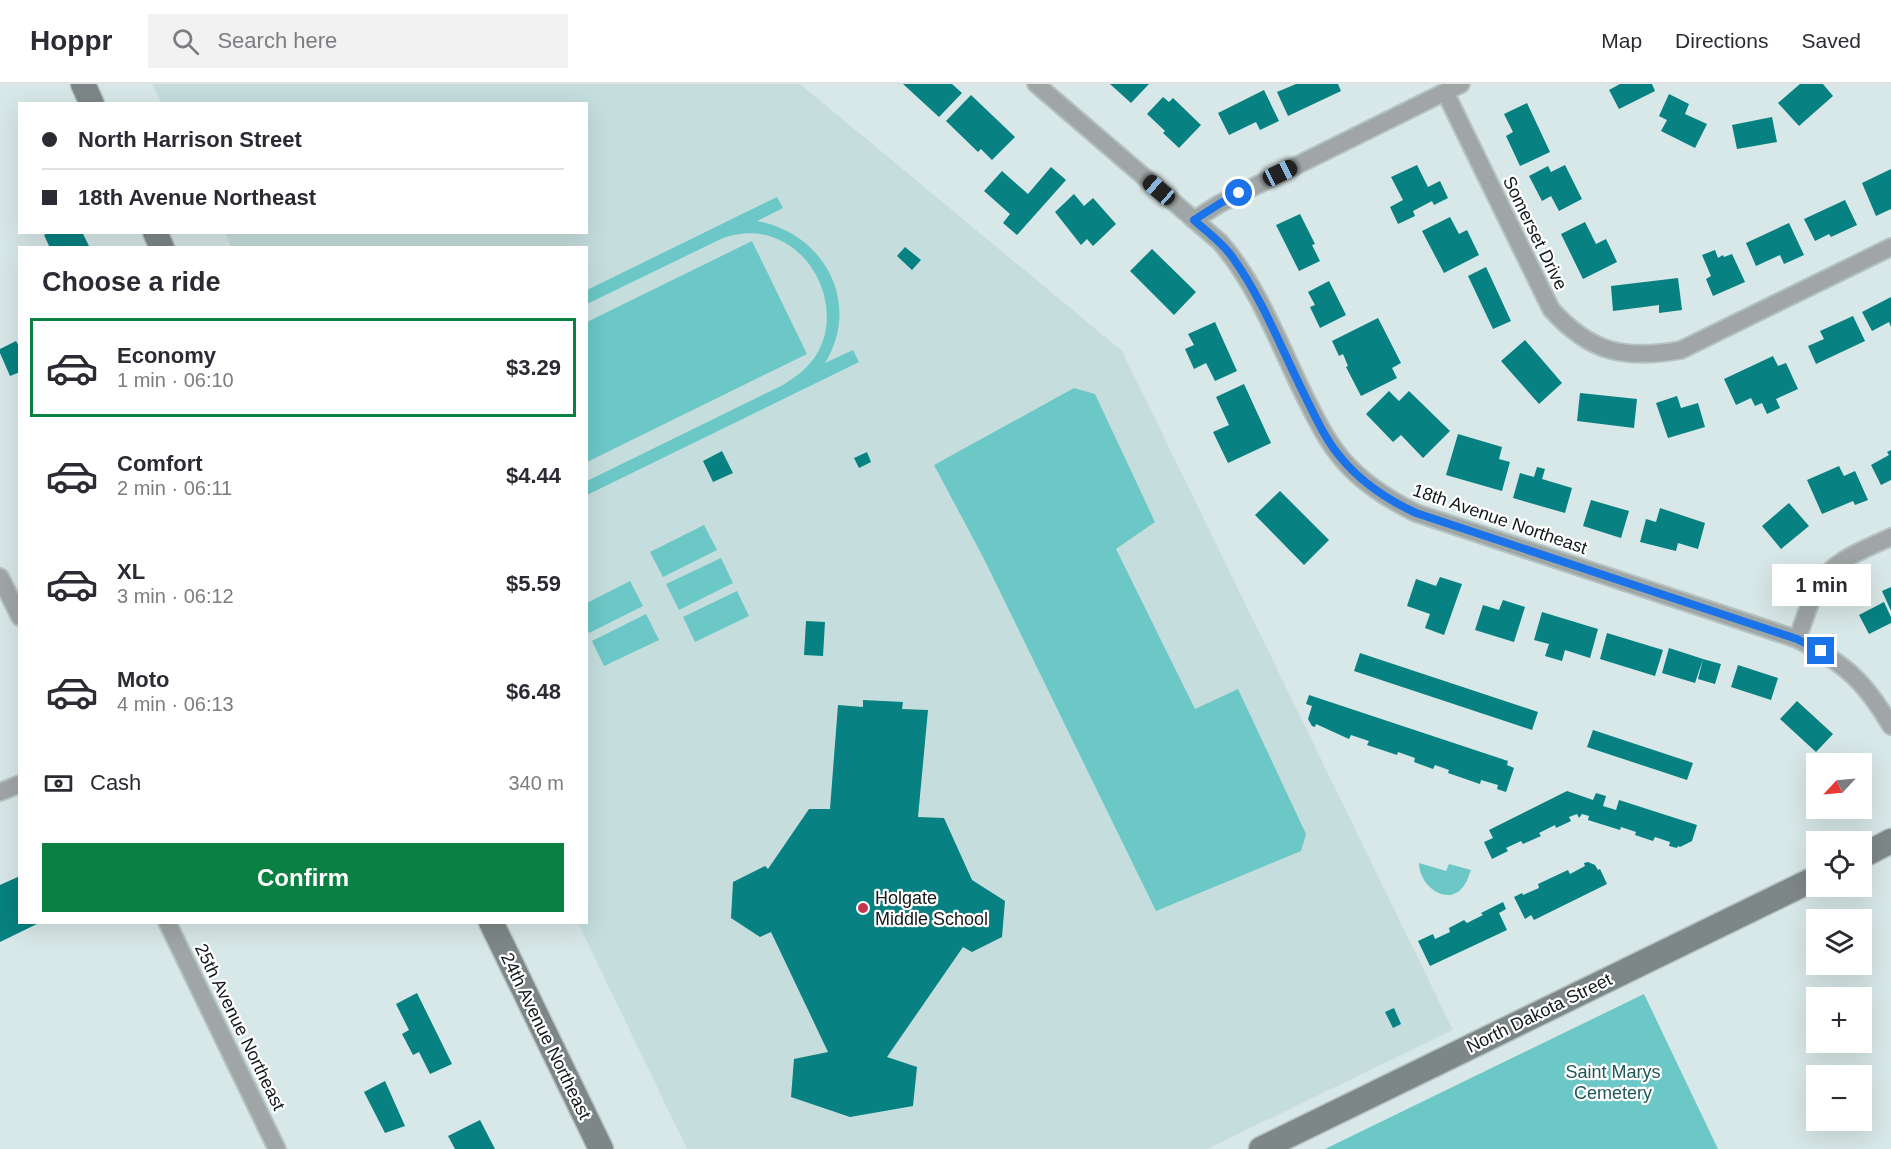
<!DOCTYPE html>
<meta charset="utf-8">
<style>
body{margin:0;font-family:Helvetica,sans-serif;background:#f2f2f3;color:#2b2b33;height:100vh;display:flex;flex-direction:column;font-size:22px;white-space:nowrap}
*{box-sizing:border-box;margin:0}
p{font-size:20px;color:#7c7c81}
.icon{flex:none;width:33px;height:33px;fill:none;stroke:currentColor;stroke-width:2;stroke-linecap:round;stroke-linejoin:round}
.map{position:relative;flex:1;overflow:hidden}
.drawer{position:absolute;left:18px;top:162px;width:570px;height:678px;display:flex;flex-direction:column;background:#fff;border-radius:0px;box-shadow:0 6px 24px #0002}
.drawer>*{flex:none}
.guide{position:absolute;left:18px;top:18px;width:570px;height:132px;border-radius:0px;box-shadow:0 6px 24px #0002;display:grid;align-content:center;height:132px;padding:0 24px;background:#fff}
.needle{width:39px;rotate:244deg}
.tools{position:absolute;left:1806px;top:669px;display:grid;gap:12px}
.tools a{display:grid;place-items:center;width:66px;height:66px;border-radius:0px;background:#fff;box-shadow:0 6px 24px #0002;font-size:30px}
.end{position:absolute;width:27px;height:27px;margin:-14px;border:8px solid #1a73e8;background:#fff;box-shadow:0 0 0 3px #fff}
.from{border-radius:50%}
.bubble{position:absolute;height:42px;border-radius:0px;background:#fff;box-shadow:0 6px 24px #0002;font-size:20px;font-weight:800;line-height:42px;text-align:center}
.car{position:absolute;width:18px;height:36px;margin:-18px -9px;border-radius:8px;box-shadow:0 0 4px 2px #0007;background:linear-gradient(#222 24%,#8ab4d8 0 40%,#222 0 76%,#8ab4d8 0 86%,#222 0)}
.guide b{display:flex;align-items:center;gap:21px;height:57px;font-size:22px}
.guide b+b{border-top:2px solid #e1e1e2}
.guide i{width:15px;height:15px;background:#2b2b33}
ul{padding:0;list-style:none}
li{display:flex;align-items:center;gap:18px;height:99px;margin:0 12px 9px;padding:0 12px;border:3px solid transparent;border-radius:0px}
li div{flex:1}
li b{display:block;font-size:22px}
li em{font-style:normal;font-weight:800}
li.current{border-color:#0b8043}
li>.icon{width:54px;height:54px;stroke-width:1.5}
h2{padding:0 24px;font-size:27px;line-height:72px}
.pay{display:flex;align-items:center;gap:15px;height:66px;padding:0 24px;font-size:22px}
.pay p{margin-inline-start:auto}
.action{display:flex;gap:12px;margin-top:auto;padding:12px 24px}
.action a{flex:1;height:69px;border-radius:0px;background:#0b8043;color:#fff;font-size:24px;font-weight:800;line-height:69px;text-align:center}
header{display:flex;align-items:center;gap:36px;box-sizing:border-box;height:84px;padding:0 30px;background:#fff;border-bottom:2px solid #e1e1e2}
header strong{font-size:28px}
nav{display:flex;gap:33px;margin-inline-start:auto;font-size:21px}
.search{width:420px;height:54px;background:#f2f2f3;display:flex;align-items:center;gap:15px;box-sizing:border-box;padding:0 21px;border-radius:0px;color:#7c7c81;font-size:22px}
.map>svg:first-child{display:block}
.built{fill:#c5dedd}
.green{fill:#6cc8c7}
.building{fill:#078181}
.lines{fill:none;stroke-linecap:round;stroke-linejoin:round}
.street-casing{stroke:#b5c2c2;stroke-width:20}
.secondary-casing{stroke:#b5c2c2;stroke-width:27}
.street{stroke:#9fa6a5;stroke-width:16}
.secondary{stroke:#7e8787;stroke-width:24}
.route{stroke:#1a73e8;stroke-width:8}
.poi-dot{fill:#c4344f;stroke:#fff;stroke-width:2}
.labels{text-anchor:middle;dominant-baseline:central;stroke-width:4.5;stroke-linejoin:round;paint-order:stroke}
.street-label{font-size:18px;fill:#131818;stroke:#fff}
.poi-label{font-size:18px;fill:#131818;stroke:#fff;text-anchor:start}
.park-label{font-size:18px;fill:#1f5757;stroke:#fff}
</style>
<header>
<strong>Hoppr</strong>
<div class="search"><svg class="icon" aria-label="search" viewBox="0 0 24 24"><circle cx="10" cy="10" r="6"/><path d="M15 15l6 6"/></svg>Search here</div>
<nav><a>Map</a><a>Directions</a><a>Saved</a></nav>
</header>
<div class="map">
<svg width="1891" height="1065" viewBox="0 0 1891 1065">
<rect width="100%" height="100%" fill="#d8e7e7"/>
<path class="built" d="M152 0H800L1122 267 1453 946 1207 1065H687L578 839 586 838V164H232L225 149 586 148V20H162Z"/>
<path class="green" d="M777 113 783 124 757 137C824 149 862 219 825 279L853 266 859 278 587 411V397L783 301C797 292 811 282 819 266 840 225 817 168 772 153 755 147 739 149 723 154L587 220V206Z
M752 157 807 270 587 378V238Z
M1074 304 1095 310 1155 438 1116 465 1195 625 1238 605 1306 750 1301 767 1156 827 983 473 934 381Z
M704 441 717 466 663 493 650 468Z
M721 474 733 499 679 526 666 500Z
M630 497 643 522 589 549 587 545V519Z
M737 507 749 532 695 558 683 533Z
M646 530 659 556 604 582 592 557Z
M1419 779 1446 787 1449 780 1471 786C1469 790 1468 796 1465 800 1450 825 1419 803 1419 779Z
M1644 910 1718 1065H1325Z"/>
<path class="building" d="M903 0H952L962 9 939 33Z
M1110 0H1149L1131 19Z
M1296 0H1338L1341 7 1288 32 1277 8Z
M1620 0H1652L1655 7 1619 25 1609 6Z
M1800 0H1823L1833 12 1799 42 1778 19Z
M1264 6 1279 37 1260 46 1256 38 1229 51 1218 29Z
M1669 10 1689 20 1685 30 1707 40 1695 64 1661 47 1667 36 1659 32Z
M971 11 1015 53 992 76 981 65 978 68 946 37Z
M1163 13 1169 18 1173 14 1201 41 1179 64 1163 49 1165 47 1147 30Z
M1527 19 1550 68 1520 82 1506 52 1513 48 1504 30Z
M1772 33 1777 58 1737 65 1732 41Z
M1417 81 1428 103 1440 97 1448 114 1434 121 1432 117 1413 127 1415 132 1398 140 1390 123 1403 116 1391 93Z
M1565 81 1582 115 1559 127 1551 112 1542 117 1529 92 1548 82 1551 88Z
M1051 83 1066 96 1017 151 1003 139 1010 130 984 107 1002 87 1028 110Z
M1891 85V125L1876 132 1862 99Z
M1074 110 1084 122 1093 114 1116 140 1093 162 1087 155 1081 161 1055 128Z
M1845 116 1857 141 1831 153 1829 150 1815 157 1804 135Z
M1300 130 1315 160 1312 161 1320 177 1299 187 1276 141Z
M1450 133 1459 150 1467 146 1479 171 1444 189 1422 147Z
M1585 138 1596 160 1606 155 1617 178 1583 195 1561 150Z
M1789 139 1804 171 1784 180 1780 171 1756 182 1746 159Z
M50 148H82L90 164H50L44 151Z
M905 163 921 176 912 186 897 172Z
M1152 165 1196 208 1174 231 1130 187Z
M1715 166 1718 174 1723 171 1724 173 1732 170 1745 198 1713 212 1706 195 1711 192 1702 171Z
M1486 183 1511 237 1493 245 1468 192Z
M1678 194 1682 226 1659 229V221L1613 227 1611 202Z
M1329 197 1346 231 1320 244 1310 223 1315 221 1308 208Z
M1891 213V243L1889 238 1872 247 1862 228Z
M1853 232 1865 257 1816 280 1808 262 1824 255 1820 247Z
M1378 234 1401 279 1392 284 1397 294 1361 312 1346 283 1348 282 1343 270 1339 272 1332 257Z
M1215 238 1237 287 1215 297 1206 279 1194 285 1185 265 1194 261 1188 250Z
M1525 256 1562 299 1539 320 1501 277Z
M16 257 20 264V288L10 292 0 269V265Z
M1773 272 1778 282 1786 279 1798 305 1776 315 1780 324 1767 330 1762 319 1755 322 1751 314 1736 321 1724 295Z
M1244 300 1271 359 1228 379 1213 348 1229 341 1216 313Z
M1389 307 1399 317 1409 307 1450 347 1423 374 1401 351 1393 358 1366 330Z
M1580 309 1637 315 1634 344 1577 337Z
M1677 312 1681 324 1698 319 1705 343 1668 354 1656 319Z
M1458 350 1502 363 1499 375 1510 378 1502 407 1446 391Z
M1891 366V396L1881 401 1871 381 1889 371 1887 368Z
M722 367 733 389 713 398 703 377Z
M867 368 871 378 859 384 854 374Z
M1839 382 1844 392 1855 387 1868 416 1855 421 1853 417 1822 430 1807 396Z
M1537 383 1545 385 1542 395 1572 404 1565 429 1513 414 1520 389 1534 393Z
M1280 407 1329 456 1304 481 1255 431Z
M1591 416 1629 427 1621 454 1583 442Z
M1789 419 1809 442 1781 465 1762 442Z
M1660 424 1705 439 1698 465 1678 459 1676 467 1640 458 1646 435 1656 438Z
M1440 493 1462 500 1444 551 1425 544 1430 530 1407 522 1416 495 1436 502Z
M1891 503V527L1882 507Z
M1503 516 1525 523 1514 558 1475 546 1483 521 1499 526Z
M1884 518 1891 533V539L1869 550 1859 531Z
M1542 528 1598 545 1590 574 1565 566 1562 577 1545 572 1549 560 1534 556Z
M806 537 825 538 823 572 804 571Z
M1607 549 1663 566 1655 592 1600 575Z
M1669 564 1703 575 1695 599 1662 589Z
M1360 569 1538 628 1532 646 1354 587Z
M1703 575 1721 580 1715 600 1698 595Z
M1738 581 1778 594 1771 616 1731 603Z
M1309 611 1508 677 1507 681 1514 684 1506 708 1497 705 1498 701 1481 696 1480 700 1448 689 1449 686 1435 681 1433 685 1414 678 1415 674 1398 668 1397 671 1367 661 1369 657 1351 651 1349 655 1316 640 1315 643 1312 642 1308 635 1312 622 1306 620Z
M863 616 903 618 902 625 928 626 918 733 944 734 972 796 1005 817 1002 853 972 868 963 863 887 973 917 983 913 1022 850 1033 791 1013 794 975 828 968 771 848 760 853 731 834 733 798 765 782 768 785 809 725H830L838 621 863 623Z
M1797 617 1833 650 1816 668 1780 635Z
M1593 646 1693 679 1687 696 1587 663Z
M1567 707 1593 716 1596 709 1606 712 1603 722 1616 726 1619 716 1697 741 1692 757 1680 763 1678 762 1677 764 1669 762 1670 758 1655 753 1653 757 1635 751 1636 748 1621 743 1620 746 1588 736 1589 732 1582 730 1579 734 1577 730 1569 733 1571 737 1556 744 1555 741 1539 749 1541 752 1523 760 1521 757 1506 764 1508 767 1492 775 1484 758 1493 754 1489 746Z
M1588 778 1595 781 1598 786 1600 785 1607 800 1534 836 1531 831 1525 835 1514 813 1522 809 1523 811 1539 804 1538 800 1568 786 1570 790 1585 782 1584 779Z
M20 792V838H41L0 858V801Z
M1503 818 1506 825 1499 829 1507 846 1430 882 1418 857 1433 850 1435 855 1450 848 1449 844 1464 836 1467 839 1483 831 1481 829Z
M417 909 452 980 430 990 419 968 413 971 402 950 409 946 396 920Z
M1394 924 1401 940 1393 944 1385 928Z
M385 997 405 1042 385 1049 364 1008Z
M480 1036 495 1065H455L448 1052Z"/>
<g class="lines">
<defs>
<path id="street" d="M1036 0 1220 158C1258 202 1279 260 1304 311 1315 333 1326 356 1342 375 1362 399 1388 415 1416 429L1797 555C1844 579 1864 596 1891 642
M1445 8 1551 225C1590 269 1625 276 1681 266L1891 163
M1194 136 1219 120 1461 0
M0 493 20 533
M1797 555C1804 538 1809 518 1818 502 1832 476 1866 465 1891 453
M0 708 20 700
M167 838 277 1065"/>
<path id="secondary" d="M83 0 92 20
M155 148 162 164
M1862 772 1891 757
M491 838 601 1065
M1261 1065 1816 794"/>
</defs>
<use href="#street" class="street-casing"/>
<use href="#secondary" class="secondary-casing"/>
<use href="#street" class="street"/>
<use href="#secondary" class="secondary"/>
</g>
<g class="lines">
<path class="route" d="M1239 109 1219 120 1194 136C1207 148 1223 159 1233 174 1263 216 1282 266 1305 312 1316 334 1326 357 1342 375 1362 399 1388 416 1416 429L1797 555 1821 567"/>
</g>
<circle class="poi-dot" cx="863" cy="824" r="6"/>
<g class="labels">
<g class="street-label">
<text transform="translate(1535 149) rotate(64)">Somerset Drive</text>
<text transform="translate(1500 435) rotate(19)">18th Avenue Northeast</text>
<text transform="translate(1539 929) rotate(-26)">North Dakota Street</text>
<text transform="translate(240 943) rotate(64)">25th Avenue Northeast</text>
<text transform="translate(546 952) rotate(64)">24th Avenue Northeast</text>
</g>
<g class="poi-label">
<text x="875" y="814">Holgate<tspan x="875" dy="21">Middle School</tspan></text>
</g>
<g class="park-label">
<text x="1613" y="988">Saint Marys<tspan x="1613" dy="21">Cemetery</tspan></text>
</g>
</g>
</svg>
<div class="tools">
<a><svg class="needle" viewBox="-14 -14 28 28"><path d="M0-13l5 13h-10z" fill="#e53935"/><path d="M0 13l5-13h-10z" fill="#7c7c81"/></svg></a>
<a><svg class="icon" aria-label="locate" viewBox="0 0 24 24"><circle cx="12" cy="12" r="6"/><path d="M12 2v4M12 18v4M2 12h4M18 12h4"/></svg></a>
<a><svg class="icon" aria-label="layers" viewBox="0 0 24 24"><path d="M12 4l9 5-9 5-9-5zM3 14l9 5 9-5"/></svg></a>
<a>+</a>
<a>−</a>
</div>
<i class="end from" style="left:1239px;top:109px"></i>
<i class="end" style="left:1821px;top:567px"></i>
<div class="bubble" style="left:1772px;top:480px;width:99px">1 min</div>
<i class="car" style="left:1280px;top:89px;rotate:64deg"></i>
<i class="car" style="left:1159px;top:106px;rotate:311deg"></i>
<div class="guide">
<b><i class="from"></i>North Harrison Street</b>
<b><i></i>18th Avenue Northeast</b>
</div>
<section class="drawer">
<h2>Choose a ride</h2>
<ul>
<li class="current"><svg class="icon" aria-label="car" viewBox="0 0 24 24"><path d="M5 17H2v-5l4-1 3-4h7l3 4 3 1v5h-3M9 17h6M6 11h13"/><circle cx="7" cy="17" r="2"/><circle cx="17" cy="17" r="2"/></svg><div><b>Economy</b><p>1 min · 06:10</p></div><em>$3.29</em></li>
<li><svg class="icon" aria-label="car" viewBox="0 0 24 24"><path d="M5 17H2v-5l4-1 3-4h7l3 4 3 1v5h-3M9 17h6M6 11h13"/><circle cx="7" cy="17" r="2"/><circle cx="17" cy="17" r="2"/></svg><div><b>Comfort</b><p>2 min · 06:11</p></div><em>$4.44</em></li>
<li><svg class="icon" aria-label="car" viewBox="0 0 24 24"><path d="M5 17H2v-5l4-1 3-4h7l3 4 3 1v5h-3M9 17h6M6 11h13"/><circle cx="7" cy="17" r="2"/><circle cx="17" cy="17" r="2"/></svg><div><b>XL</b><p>3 min · 06:12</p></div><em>$5.59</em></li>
<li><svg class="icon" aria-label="car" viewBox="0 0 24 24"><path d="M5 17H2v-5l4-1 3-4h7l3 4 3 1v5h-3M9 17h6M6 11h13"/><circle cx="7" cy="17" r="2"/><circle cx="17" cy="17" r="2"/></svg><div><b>Moto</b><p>4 min · 06:13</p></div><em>$6.48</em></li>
</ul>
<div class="pay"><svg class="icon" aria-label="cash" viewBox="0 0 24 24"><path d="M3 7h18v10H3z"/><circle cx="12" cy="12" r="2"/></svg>Cash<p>340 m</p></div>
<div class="action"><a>Confirm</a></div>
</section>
</div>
